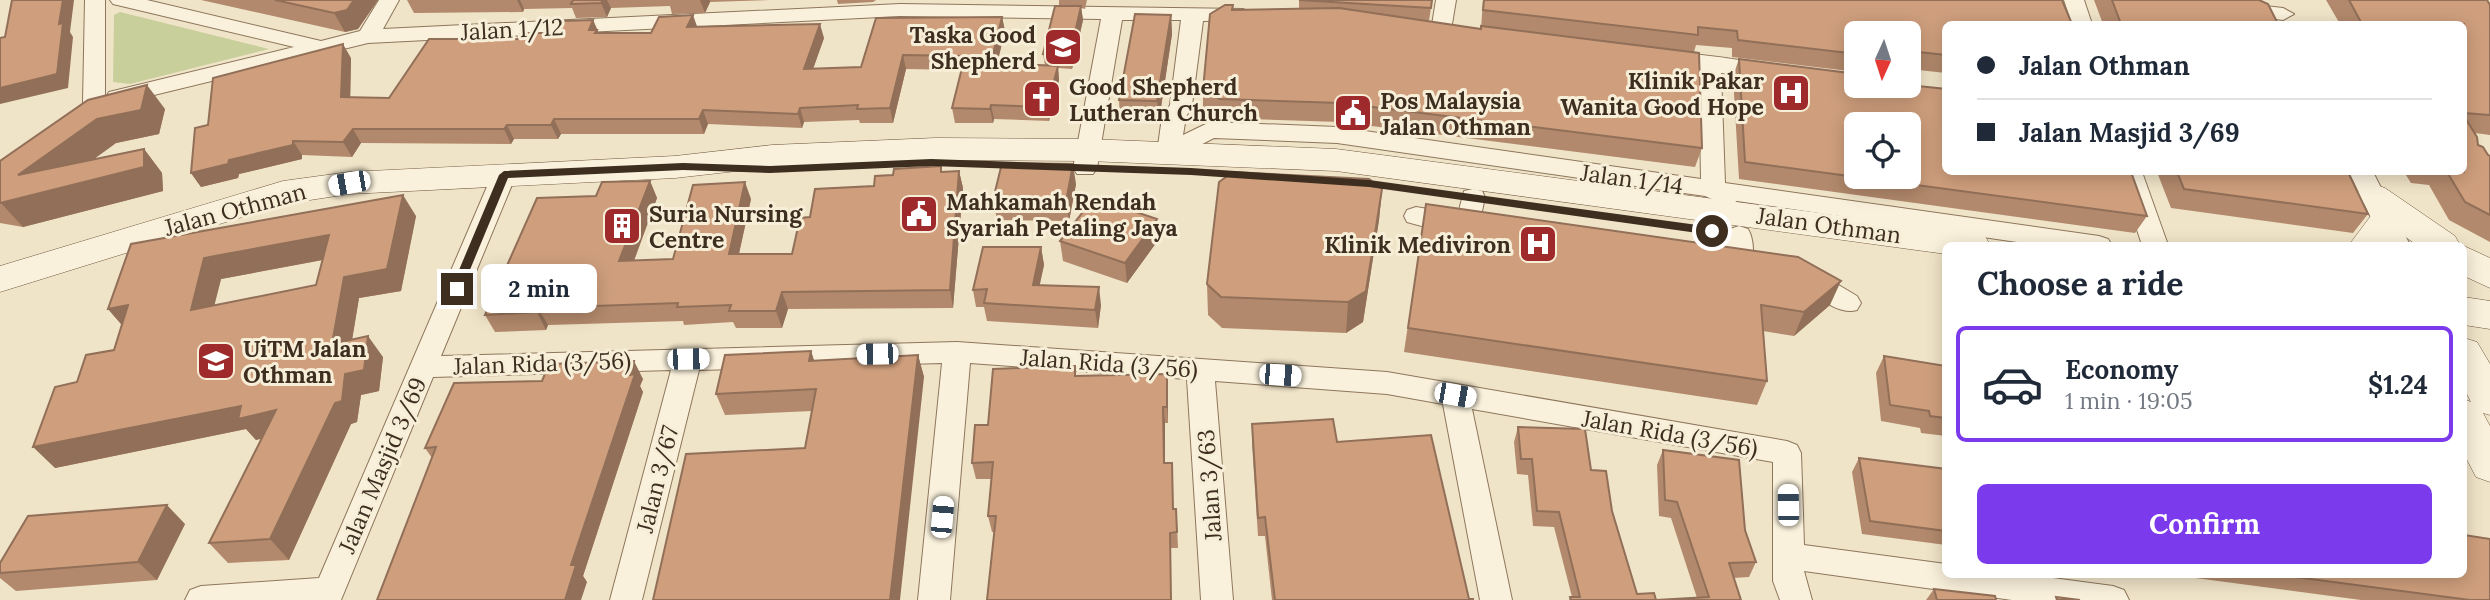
<!DOCTYPE html>
<meta charset="utf-8">
<style>
body{margin:0;font-family:Lora,serif;background:#f2f2f3;color:#1f2937;height:100vh;display:flex;flex-direction:column;font-size:26px;white-space:nowrap}
*{box-sizing:border-box;margin:0}
p{font-size:23px;color:#747a83}
.icon{flex:none;width:38px;height:38px;fill:none;stroke:currentColor;stroke-width:2;stroke-linecap:round;stroke-linejoin:round}
.map{position:relative;flex:1;overflow:hidden}
.side{position:absolute;left:1942px;top:242px;width:525px;height:336px;display:flex;flex-direction:column;background:#fff;border-radius:10px;box-shadow:0 4px 18px #0003}
.side>*{flex:none}
.top-card{position:absolute;left:1942px;top:21px;width:525px;height:154px;border-radius:10px;box-shadow:0 4px 18px #0003;display:grid;align-content:center;height:154px;padding:0 35px;background:#fff}
.needle{width:46px;rotate:183deg}
.tools{position:absolute;left:1844px;top:21px;display:grid;gap:14px}
.tools a{display:grid;place-items:center;width:77px;height:77px;border-radius:10px;background:#fff;box-shadow:0 4px 18px #0003;font-size:35px}
.end{position:absolute;width:32px;height:32px;margin:-16px;border:9px solid #3d2e20;background:#fff;box-shadow:0 0 0 4px #fff}
.from{border-radius:50%}
.bubble{position:absolute;height:49px;border-radius:10px;background:#fff;box-shadow:0 4px 18px #0003;font-size:23px;font-weight:800;line-height:49px;text-align:center}
.car{position:absolute;width:21px;height:42px;margin:-21px -10px;border-radius:9px;box-shadow:0 0 5px 2px #0007;background:linear-gradient(#fff 24%,#345 0 40%,#fff 0 76%,#345 0 86%,#fff 0)}
.top-card b{display:flex;align-items:center;gap:24px;height:66px;font-size:26px}
.top-card b+b{border-top:2px solid #e0e1e3}
.top-card i{width:18px;height:18px;background:#1f2937}
ul{padding:0;list-style:none}
li{display:flex;align-items:center;gap:21px;height:116px;margin:0 14px 10px;padding:0 21px;border:4px solid transparent;border-radius:10px}
li div{flex:1}
li b{display:block;font-size:26px}
li em{font-style:normal;font-weight:800}
li.on{border-color:#7c3aed}
li>.icon{width:63px;height:63px;stroke-width:1.5}
h2{padding:0 35px;font-size:32px;line-height:84px}
.action{display:flex;gap:14px;margin-top:auto;padding:14px 35px}
.action a{flex:1;height:80px;border-radius:10px;background:#7c3aed;color:#fff;font-size:28px;font-weight:800;line-height:80px;text-align:center}
.map>svg:first-child{display:block}
.green{fill:#c9cf9b}
.lines{fill:none;stroke-linecap:round;stroke-linejoin:round}
.street-casing{stroke:#8d765c;stroke-width:2}
.secondary-casing{stroke:#6f573f;stroke-width:1}
.street{fill:#faf1dc;fill-rule:evenodd}
.secondary{fill:#faf1dc;fill-rule:evenodd}
.wall{fill:#b2896c;fill-rule:evenodd}
.shaded-wall{fill:#916f58}
.building{fill:#cf9f7d;stroke:#916f58;stroke-width:2;fill-rule:evenodd}
.route{fill:#3d2e20}
.labels{text-anchor:middle;dominant-baseline:central;stroke-width:6;stroke-linejoin:round;paint-order:stroke}
.street-label{font-size:23px;fill:#3d2e20;stroke:#f7eed8}
.poi-label{font-size:23px;font-weight:bold;fill:#3d2e20;stroke:#f7eed8;text-anchor:start}
</style>
<div class="map">
<svg width="2490" height="600" viewBox="0 0 2490 600">
<rect width="100%" height="100%" fill="#f0e4c8"/>
<path class="green" d="M120 12 269 49 130 84 113 82 114 15Z"/>
<g class="lines">
<defs>
<path id="street" d="M85 0H105V102L102 107H86L83 102Z
M110 0H147L321 41 360 31 379 0H399L383 29 900 4 1243 9 1254 15 1251 20 1203 21 1192 105 1186 117 1183 135 1210 122 1337 127 1701 179 1699 70 1664 66 1653 59C1656 54 1655 54 1661 53 1676 50 1777 63 1783 72L1772 79 1721 73 1725 183 2099 236 2108 239 2112 245H2038L1737 201 1727 206 1705 196 1337 143 1214 138 1169 161 1161 159 1157 153 1162 117 1170 105 1181 20H1122L1097 168 1093 174H1077L1073 168 1101 19 900 16 368 43 117 104 109 102 106 97 109 92 294 47 113 4Z
M1436 0H1456L1450 36H1434L1431 31Z
M2064 0H2084L2092 24H2072Z
M2239 3 2283 8 2294 14 2283 20 2232 13 2228 9Z
M504 167 513 169 516 175 441 356 957 342 1387 372 1787 441 1797 445 1801 453 1804 545 1946 564V574H2022L2113 586 2124 590 2129 600H2012L1804 571 1812 600H1780L1773 581V462L1472 409 1512 600H1480L1443 404 1387 394 1215 381 1233 600H1201L1187 379 970 363 950 600H918L942 363 699 370 642 600H610L671 370 433 377 341 600H185L190 590 201 586 319 578 492 175 495 169Z
M2118 172H2142L2168 245H2142Z
M2349 172H2373L2410 245H2384Z
M1473 189 1482 191 1485 197 1478 230C1458 236 1428 228 1407 222L1404 216 1407 210 1416 207 1458 214 1464 191Z
M1739 226 1748 229C1754 239 1755 258 1749 268L1740 271 1731 268C1725 258 1724 239 1730 229Z
M1805 265 1857 296 1861 303 1857 310C1836 316 1813 292 1796 281L1792 274 1796 267Z"/>
<path id="secondary" d="M936 138 1088 139 1336 149 1972 233 1985 236 1990 245H1946V254L1336 171 1088 161 936 160 772 167 675 178 349 194 284 204 0 292V266L283 181 349 172 675 156 772 145Z
M2373 184 2385 188 2455 236 2460 245H2417L2397 231 2389 245H2349L2373 213 2356 196 2361 188Z
M2464 246 2490 258V288L2464 276Z
M2464 297 2490 301V329L2464 325Z
M2464 338 2477 342 2490 364V415L2483 413 2490 426V482L2476 477 2464 454V399L2471 402 2464 388Z"/>
</defs>
<use href="#street" class="street-casing"/>
<use href="#secondary" class="secondary-casing"/>
<use href="#street" class="street"/>
<use href="#secondary" class="secondary"/>
</g>
<path class="wall" d="M201 0H378L358 29 345 32Z
M407 0H771L710 2 705 13 672 14 670 6 611 8 607 17 576 18 572 8 524 9 523 12 414 13Z
M837 0H876L873 2 838 4Z
M1059 0H1087L1085 9 1081 8 1083 20 1072 69 1058 68 1059 80 1049 121 994 119 993 123H955L952 108 961 70 906 69 893 123H860L859 120 804 122 802 128 708 124 704 134H561L558 139H514L511 144 361 143 352 157 302 155V159L239 174 238 178 201 187 191 173 208 125 351 58 350 97 389 98 518 39 557 33 593 20 599 33H651L697 27 824 38 813 69 861 67 1002 17 1005 31 997 63 1045 65 1043 54 1059 6Z
M1299 0H1432L1429 21 1481 29 1483 0H2062L1946 24V73L1909 69V33H1857V72L1732 57V48L1696 45 1694 52 1702 148 1695 167 1340 122 1220 118 1203 109V90L1233 10 1299 9Z
M2094 0H2259L2278 24H2103Z
M2326 0H2487L2490 5V135L2475 133 2478 145 2490 156V242L2449 220 2429 185 2411 183 2404 172H2464V24H2340Z
M1171 15 1172 34 1159 121 1120 119 1119 100Z
M1739 59 2147 216 2135 233 1739 179 1733 76Z
M165 109 159 134 116 143 94 159 144 149 162 173 163 191 23 227 0 223V161Z
M941 166 942 172 959 171 963 188 953 308 788 309 782 328H736L733 322 684 325 683 321 548 325 546 330 495 332 485 315 596 196 650 181 657 198 634 261 673 259 751 199 739 254H792L810 217 874 186 893 175Z
M2157 172H2348L2368 214 2353 233 2171 208Z
M1076 184 1069 221 997 220 993 200Z
M1382 189 1379 220 1363 322 1346 333 1222 328 1208 315 1207 284Z
M1426 204 1830 305 1794 336 1763 331 1767 381 1757 405 1404 352Z
M416 216 401 291 359 298 352 339 383 357 379 391 361 395 357 422 351 424 289 560 228 563 209 543 262 438 256 440 246 429 55 468 77 382 114 350 122 325 108 309ZM323 260 316 285 214 305 221 279Z
M1159 239 1127 283 1063 261 1060 241Z
M1041 247 1044 265 1039 285 1101 305 1098 328 987 321 984 307H976L973 290Z
M811 351 814 361 918 355 924 377 812 411 725 415 716 394Z
M1884 356 1946 366V436L1921 433 1920 428 1881 421 1876 373Z
M1167 374 1168 423H1165V463H1172L1173 509 1177 525 1178 548H1171L992 532 988 516 991 479H976L972 463 988 425 1077 376Z
M643 379 640 386 643 392 583 576 587 582 432 458 425 448Z
M1252 424 1337 442 1469 599 1473 600H1272L1265 536H1258L1252 443Z
M1518 427 1591 470 1612 511 1637 594 1656 600 1697 598 1671 518 1659 516 1657 465 1663 450 1745 530 1756 562 1749 577 1733 578 1741 600H1569L1570 597H1572L1554 527 1533 526 1528 475 1517 474 1514 442Z
M1859 458 1946 469V545L1862 534 1852 472Z
M185 524 157 580 16 591 0 578V563Z
M2165 574H2464L2490 600H2361Z
M1934 589 1996 600H1926Z"/>
<path class="shaded-wall" d="M63 0H74L70 32 73 37 68 88 0 104V88L59 24Z
M354 0H378L358 29 345 32 334 13Z
M517 0H520L524 9 523 12Z
M603 0H607L611 8 607 17 601 3Z
M700 0H710V2L705 13Z
M1081 6 1083 20 1072 69 1070 55Z
M693 15 698 29 687 27Z
M1171 15 1172 34 1159 121 1157 101Z
M1002 17 1005 31 994 77 991 63Z
M593 20 599 34 589 30Z
M820 24 824 38 808 83 804 69Z
M343 44 351 58 350 111 341 97Z
M903 55 906 69 893 123 890 108Z
M1058 66 1059 80 1049 121 1047 107Z
M147 85 165 109 159 134 116 143 51 190 144 149 162 173 163 191 23 227 1 203 18 175 97 119Z
M991 105 994 119 993 123 990 109Z
M800 108 804 122 802 128 798 114Z
M703 110 708 124 704 134 699 119Z
M554 119 561 134 558 139 551 125Z
M507 125 514 139 511 144 504 129Z
M353 129 361 143 352 157 343 142Z
M293 141 302 155V159L239 174 238 178 201 187 191 173 229 160Z
M1073 164 1076 184 1069 221 1066 202Z
M959 171 963 188 953 308 950 290Z
M650 181 657 198 627 279 619 261Z
M745 182 751 199 735 271 729 254Z
M1382 189 1379 220 1363 322 1346 333 1348 302Z
M403 195 416 216 401 291 359 298 348 365 332 344 344 277Z
M1157 219 1159 239 1127 283 1125 263Z
M329 235 343 256 221 279 208 331 191 310 204 258Z
M1041 247 1044 265 1036 303 1033 285Z
M1841 281 1830 305 1794 336 1804 312Z
M1099 287 1101 305 1098 328 1095 310Z
M782 292 788 309 782 328 776 311Z
M128 305 127 331 108 309Z
M538 308 548 325 546 330 537 312Z
M368 336 383 357 379 391 361 395 357 422 351 424 289 560 270 539 335 403 345 374Z
M811 351 818 373 809 361Z
M918 355 924 377 900 600H890Z
M634 361 643 379 640 386 643 392 583 576 587 582 581 600H565L571 565Z
M1167 374 1168 390V423L1167 407Z
M241 406 276 410 294 431 256 440 246 429 55 468 33 447Z
M1163 407 1165 423V479L1164 463Z
M167 505 185 524 157 580 138 562Z"/>
<path class="building" d="M12 0H63L59 24 63 23 57 74 0 88V38L5 37Z
M275 0H354L347 10 334 13Z
M573 0H603L601 3 571 4Z
M1299 0H1432L1431 8Z
M1484 0H2062L2072 24H1946V55L1909 51V33H1857V54L1738 40 1737 31 1698 27V35L1483 10Z
M2112 0H2259L2268 4 2278 24H2121Z
M2349 0H2487L2490 5V115L2464 113V24H2362Z
M1225 5H1233L1232 10 1339 8 1481 29V26L1699 53 1702 148 1341 103 1220 99 1203 90 1210 14Z
M1055 6H1081L1070 55 1043 54Z
M1135 14 1171 15 1157 101 1119 100Z
M693 15 687 27 820 24 804 69 861 67 876 18 1002 17 991 63 1058 66 1047 107 991 105 990 109 952 108 965 56 903 55 890 108 857 109 858 105 800 108 798 114 703 110 699 119H554L551 125H507L504 129H353L343 142 293 141V145L229 160 228 164 191 173 195 128 208 125 213 78 343 44 341 97 389 98 429 39H518L521 33H557L562 21 593 20 589 30H597L595 33H651L659 17Z
M1739 59 1857 74V86H1909V85L1946 89V172H2131L2147 216 1745 162ZM1857 124H1909V177H1857Z
M147 85 141 110 97 119 18 175 144 149V167L0 203V161L88 100Z
M2464 116 2477 137 2478 145 2483 147 2488 155 2490 156V215L2465 202 2447 172H2464Z
M1002 163 1073 164 1066 202 993 200Z
M941 166V172L959 171 950 290 782 292 776 311H729L731 305 677 307 678 303 538 308 537 312 485 315 537 198 596 196 602 182 650 181 619 261 673 259 693 185 745 182 729 254H792L800 218 810 217 815 189 874 186 875 176 893 175 894 169Z
M1233 172 1369 179 1382 189 1366 291 1348 302 1221 297 1207 284 1219 182Z
M2177 172H2348L2368 214 2184 189Z
M403 195 387 269 344 277 332 344 368 336 364 370 345 374 342 401 335 403 270 539 209 543 276 410 238 419 241 406 33 447 55 387 77 382 86 355 114 350 128 305 108 309 131 244ZM329 235 316 285 191 310 204 258Z
M1094 198 1157 219 1125 263 1060 241Z
M1426 204 1798 257 1841 281 1804 312 1761 305 1767 381 1408 328Z
M983 247H1041L1033 285 1099 287 1095 310 984 303 987 289 973 290Z
M811 351 809 361 918 355 890 600H653L686 454 805 448 816 389 716 394 725 355Z
M1884 356 1946 366V418L1930 416 1929 411 1890 405Z
M634 361 630 375 635 374 571 565H576L565 600H377L436 447 425 448 454 383 542 381 549 364Z
M1075 366V376L1167 374V407H1163L1164 463H1172L1173 509H1176L1177 532 1170 533 1171 600H987L996 516H988L993 462 972 463 975 425H988L993 369Z
M1333 419 1337 442 1431 435 1469 599H1473V600H1275L1265 517 1258 518 1252 424Z
M1518 427 1585 429 1591 470 1606 471 1612 511 1637 594 1654 593 1656 600 1709 597 1677 502 1665 500 1663 450 1739 460 1745 530 1756 562 1729 563 1741 600H1571L1570 597H1580L1559 512 1537 511 1532 459H1521Z
M1859 458 1946 469V531L1870 521Z
M167 505 138 562 0 573V563L28 516Z
M2464 535 2490 539V600H2470L2273 574H2464Z
M1934 589 1995 596 1996 600H1937Z
M2056 597 2080 600H2057Z"/>
<path class="route" d="M931 159 1191 168 1369 180 1712 227 1718 231 1712 235 1369 187 1191 175 931 166 770 173 683 170 508 178 462 289 457 293 451 289 499 175 504 171 683 163 770 166Z"/>
<defs>
<symbol id="school-square" viewBox="-11 -11 22 22"><rect x="-9" y="-9" width="18" height="18" rx="4" fill="#9e2a2b" stroke="#f7eed8"/><path d="M0-5L7-2L0 1L-7-2ZM-4 1L0 2.5L4 1V4Q0 6-4 4Z" fill="#fff"/></symbol>
<symbol id="hospital-square" viewBox="-11 -11 22 22"><rect x="-9" y="-9" width="18" height="18" rx="4" fill="#9e2a2b" stroke="#f7eed8"/><path d="M-5-5h3v3.5h4V-5h3V5h-3V1.5h-4V5h-3Z" fill="#fff"/></symbol>
<symbol id="church-square" viewBox="-11 -11 22 22"><rect x="-9" y="-9" width="18" height="18" rx="4" fill="#9e2a2b" stroke="#f7eed8"/><path d="M-1.2-6h2.4v3.5h3.3v2.4h-3.3V6h-2.4V-.1h-3.3v-2.4h3.3Z" fill="#fff"/></symbol>
<symbol id="civic-square" viewBox="-11 -11 22 22"><rect x="-9" y="-9" width="18" height="18" rx="4" fill="#9e2a2b" stroke="#f7eed8"/><path d="M-.6-6.5H3V-4.5H.6V-3L4-1V1h2V6H-6V1h2V-1L-.6-3ZM-1.2 2.5V6h2.4V2.5Z" fill="#fff"/></symbol>
<symbol id="building-square" viewBox="-11 -11 22 22"><rect x="-9" y="-9" width="18" height="18" rx="4" fill="#9e2a2b" stroke="#f7eed8"/><path d="M-4-6H4V6H1V3H-1V6H-4ZM-2.5-4.3h1.7v1.8h-1.7ZM.8-4.3h1.7v1.8H.8ZM-2.5-1h1.7V.8h-1.7ZM.8-1h1.7V.8H.8Z" fill="#fff"/></symbol>
<symbol id="university-square" viewBox="-11 -11 22 22"><rect x="-9" y="-9" width="18" height="18" rx="4" fill="#9e2a2b" stroke="#f7eed8"/><path d="M0-5L7-2L0 1L-7-2ZM-4 1L0 2.5L4 1V4Q0 6-4 4Z" fill="#fff"/></symbol>
</defs>
<g fill-rule="evenodd">
<use href="#school-square" x="1041" y="25" width="44" height="44"/>
<use href="#hospital-square" x="1769" y="71" width="44" height="44"/>
<use href="#church-square" x="1020" y="77" width="44" height="44"/>
<use href="#civic-square" x="1331" y="91" width="44" height="44"/>
<use href="#civic-square" x="897" y="192" width="44" height="44"/>
<use href="#building-square" x="600" y="204" width="44" height="44"/>
<use href="#hospital-square" x="1516" y="222" width="44" height="44"/>
<use href="#university-square" x="194" y="339" width="44" height="44"/>
</g>
<g class="labels">
<g class="street-label">
<text transform="translate(512 29) rotate(-3)">Jalan 1/12</text>
<text transform="translate(1632 179) rotate(8)">Jalan 1/14</text>
<text transform="translate(235 209) rotate(-15)">Jalan Othman</text>
<text transform="translate(1829 225) rotate(8)">Jalan Othman</text>
<text transform="translate(542 363) rotate(-2)">Jalan Rida (3/56)</text>
<text transform="translate(1109 363) rotate(4)">Jalan Rida (3/56)</text>
<text transform="translate(1670 433) rotate(10)">Jalan Rida (3/56)</text>
<text transform="translate(382 465) rotate(-67)">Jalan Masjid 3/69</text>
<text transform="translate(657 479) rotate(-76)">Jalan 3/67</text>
<text transform="translate(1209 485) rotate(-94)">Jalan 3/63</text>
</g>
<g class="poi-label">
<text x="1036" y="34" text-anchor="end">Taska Good<tspan x="1036" dy="26">Shepherd</tspan></text>
<text x="1764" y="80" text-anchor="end">Klinik Pakar<tspan x="1764" dy="26">Wanita Good Hope</tspan></text>
<text x="1069" y="86">Good Shepherd<tspan x="1069" dy="26">Lutheran Church</tspan></text>
<text x="1380" y="100">Pos Malaysia<tspan x="1380" dy="26">Jalan Othman</tspan></text>
<text x="946" y="201">Mahkamah Rendah<tspan x="946" dy="26">Syariah Petaling Jaya</tspan></text>
<text x="649" y="213">Suria Nursing<tspan x="649" dy="26">Centre</tspan></text>
<text x="1511" y="244" text-anchor="end">Klinik Mediviron</text>
<text x="243" y="348">UiTM Jalan<tspan x="243" dy="26">Othman</tspan></text>
</g>
</g>
</svg>
<div class="tools">
<a><svg class="needle" viewBox="-14 -14 28 28"><path d="M0-13l5 13h-10z" fill="#e53935"/><path d="M0 13l5-13h-10z" fill="#747a83"/></svg></a>
<a><svg class="icon" aria-label="locate" viewBox="0 0 24 24"><circle cx="12" cy="12" r="6"/><path d="M12 2v4M12 18v4M2 12h4M18 12h4"/></svg></a>
</div>
<i class="end from" style="left:1712px;top:231px"></i>
<i class="end" style="left:457px;top:289px"></i>
<div class="bubble" style="left:481px;top:264px;width:116px">2 min</div>
<i class="car" style="left:349px;top:183px;rotate:260deg"></i>
<i class="car" style="left:877px;top:354px;rotate:269deg"></i>
<i class="car" style="left:688px;top:359px;rotate:89deg"></i>
<i class="car" style="left:1280px;top:375px;rotate:94deg"></i>
<i class="car" style="left:1455px;top:395px;rotate:100deg"></i>
<i class="car" style="left:1788px;top:505px;rotate:359deg"></i>
<i class="car" style="left:942px;top:517px;rotate:5deg"></i>
<div class="top-card">
<b><i class="from"></i>Jalan Othman</b>
<b><i></i>Jalan Masjid 3/69</b>
</div>
<section class="side">
<h2>Choose a ride</h2>
<ul>
<li class="on"><svg class="icon" aria-label="car" viewBox="0 0 24 24"><path d="M5 17H2v-5l4-1 3-4h7l3 4 3 1v5h-3M9 17h6M6 11h13"/><circle cx="7" cy="17" r="2"/><circle cx="17" cy="17" r="2"/></svg><div><b>Economy</b><p>1 min · 19:05</p></div><em>$1.24</em></li>
</ul>
<div class="action"><a>Confirm</a></div>
</section>
</div>
